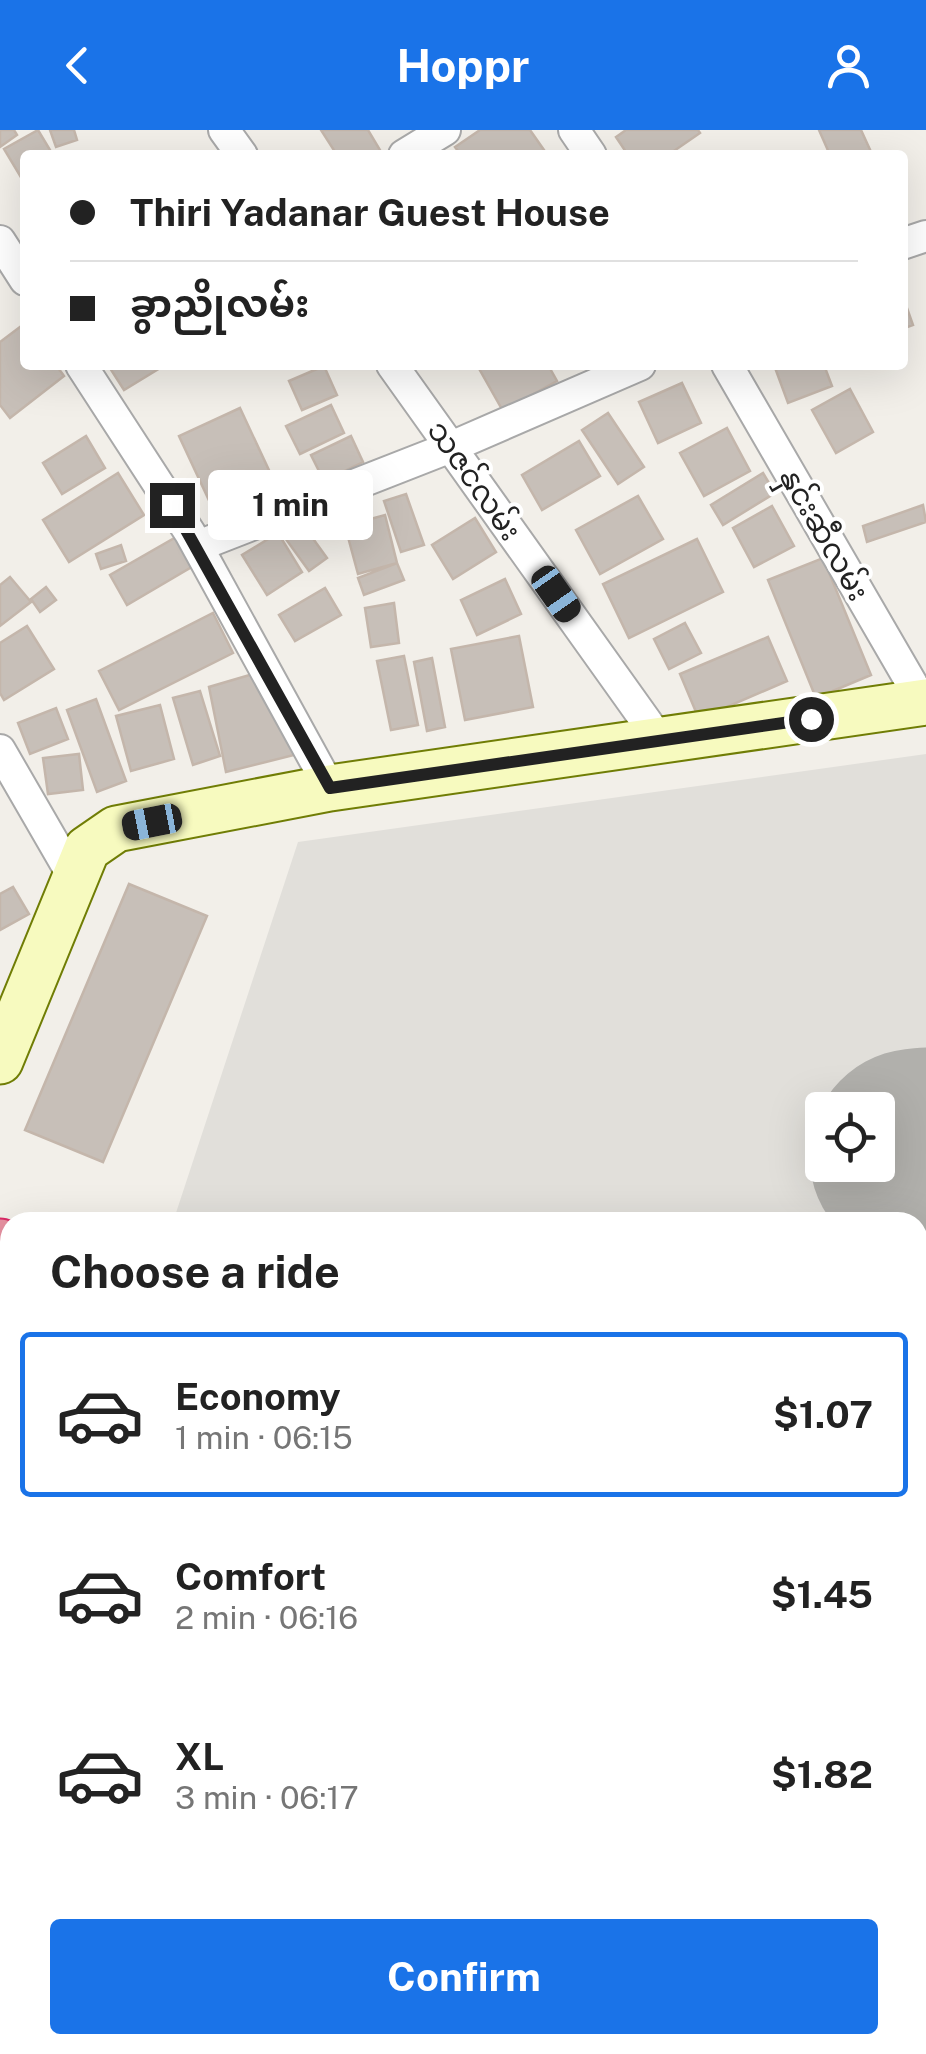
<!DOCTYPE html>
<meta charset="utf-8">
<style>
body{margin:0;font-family:"Public Sans","Noto Sans Myanmar",sans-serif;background:#f2f2f2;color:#222;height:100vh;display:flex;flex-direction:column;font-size:38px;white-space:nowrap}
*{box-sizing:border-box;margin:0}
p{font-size:32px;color:#767676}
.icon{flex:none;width:55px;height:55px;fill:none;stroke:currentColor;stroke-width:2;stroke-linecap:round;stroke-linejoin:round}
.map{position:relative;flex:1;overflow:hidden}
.details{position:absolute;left:0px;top:1082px;width:928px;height:842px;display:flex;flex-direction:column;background:#fff;border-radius:30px 30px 0 0;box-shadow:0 10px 40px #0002}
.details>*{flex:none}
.hud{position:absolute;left:20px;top:20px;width:888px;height:220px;border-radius:10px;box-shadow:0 10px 40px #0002;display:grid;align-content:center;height:220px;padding:0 50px;background:#fff}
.controls{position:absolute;left:805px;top:962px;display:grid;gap:20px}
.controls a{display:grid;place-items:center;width:90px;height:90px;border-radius:10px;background:#fff;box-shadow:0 10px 40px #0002;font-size:50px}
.end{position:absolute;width:45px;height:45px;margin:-22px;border:12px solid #222;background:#fff;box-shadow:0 0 0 5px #fff}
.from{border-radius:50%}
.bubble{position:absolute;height:70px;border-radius:10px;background:#fff;box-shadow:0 10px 40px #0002;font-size:32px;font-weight:700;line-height:70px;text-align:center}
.car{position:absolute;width:30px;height:60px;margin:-30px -15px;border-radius:12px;box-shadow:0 0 8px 2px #0007;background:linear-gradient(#222 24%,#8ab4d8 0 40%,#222 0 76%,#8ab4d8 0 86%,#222 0)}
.hud b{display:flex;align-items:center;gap:35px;height:95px;font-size:38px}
.hud b+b{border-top:2px solid #e0e0e0}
.hud i{width:25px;height:25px;background:#222}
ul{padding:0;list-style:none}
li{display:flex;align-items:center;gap:30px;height:165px;margin:0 20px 15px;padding:0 30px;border:5px solid transparent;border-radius:10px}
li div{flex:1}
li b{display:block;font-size:38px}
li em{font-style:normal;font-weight:700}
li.active{border-color:#1a73e8}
li>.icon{width:90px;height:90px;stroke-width:1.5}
h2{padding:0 50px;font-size:45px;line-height:120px}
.button{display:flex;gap:20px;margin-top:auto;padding:20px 50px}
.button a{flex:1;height:115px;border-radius:10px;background:#1a73e8;color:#fff;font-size:40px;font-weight:700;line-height:115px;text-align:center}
header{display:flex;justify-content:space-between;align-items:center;height:130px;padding:0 50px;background:#1a73e8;color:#fff;font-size:45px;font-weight:700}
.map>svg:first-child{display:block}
.airport{fill:#e1dfda;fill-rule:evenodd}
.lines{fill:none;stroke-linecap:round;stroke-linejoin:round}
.runway{stroke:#b1b0ac;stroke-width:215}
.building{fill:#c7bfb8;stroke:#c4b6ab;stroke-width:2.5}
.street-casing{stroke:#a9a9a9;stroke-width:34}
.secondary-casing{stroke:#707d05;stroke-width:49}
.highway-casing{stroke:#dc2a67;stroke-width:59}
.street{stroke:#fff;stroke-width:30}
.secondary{stroke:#f7fabf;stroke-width:45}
.highway{stroke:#e892a2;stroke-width:55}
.route{stroke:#222;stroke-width:12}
.labels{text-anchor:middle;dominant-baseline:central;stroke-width:8;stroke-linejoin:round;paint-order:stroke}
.street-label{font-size:30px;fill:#222;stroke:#fff}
</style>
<header><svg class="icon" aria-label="back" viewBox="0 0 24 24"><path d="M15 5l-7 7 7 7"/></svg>Hoppr<svg class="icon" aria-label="person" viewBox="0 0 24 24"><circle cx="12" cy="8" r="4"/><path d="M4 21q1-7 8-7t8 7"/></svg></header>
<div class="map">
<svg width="926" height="1924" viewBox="0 0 926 1924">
<rect width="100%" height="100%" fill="#f2efe9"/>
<path class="airport" d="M926 624V1278L918 1279V1092H173L298 712ZM822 980H878V1035H822Z"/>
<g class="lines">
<path class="runway" d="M917 1026 926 1025"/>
</g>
<path class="building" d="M0 0H14L17 5 0 17Z
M38 0 53 25H25L22 49 4 19Z
M50 0H74L77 10 56 17Z
M321 0H368L380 20 372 25H337Z
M480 0H530L544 20 537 25H461L455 17Z
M626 0H698L700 3 668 25H628L616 7Z
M819 0H861L872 24 830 25Z
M902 164 913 195 902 199Z
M24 194 25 235H56L64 246 10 288 0 275V212Z
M108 235H165L124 260Z
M477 235H548L557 251 503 281Z
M774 235H824L832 256 788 273Z
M324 236 337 265 302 280 289 251Z
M682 253 701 293 658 313 639 272Z
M850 259 873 302 836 323 812 280Z
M331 275 344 303 300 324 286 296Z
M240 278 274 351 213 379 179 306Z
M608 283 644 337 618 354 582 300Z
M727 298 750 341 704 366 680 323Z
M86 306 105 338 62 364 43 333Z
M351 306 363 332 324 351 311 325Z
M579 311 600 346 542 380 522 345Z
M118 343 144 385 69 432 43 390Z
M763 343 775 363 723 395 711 375Z
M406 364 424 415 401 422 384 371Z
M638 366 663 409 600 444 576 400Z
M923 375 926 392 867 412 863 396Z
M772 376 794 416 754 437 733 398Z
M385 385 397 433 358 444 345 396Z
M475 388 496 422 453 449 432 415Z
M301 392 327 428 309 441 283 405Z
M278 403 302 442 267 465 242 425Z
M178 406 195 435 127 475 110 445Z
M697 409 723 462 629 508 603 454Z
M121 415 126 431 101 439 96 424Z
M823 428 871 545 816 568 768 450Z
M397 433 404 450 364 465 358 448Z
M10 447 31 472 0 496V455Z
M505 449 521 484 477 505 461 470Z
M46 457 56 470 40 482 31 469Z
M325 458 341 485 295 511 279 485Z
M394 473 399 513 371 517 365 478Z
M213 483 233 523 119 580 99 541Z
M685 493 701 523 669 539 654 509Z
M27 496 54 539 4 570 0 563V513Z
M519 506 533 577 465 590 451 519Z
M768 507 787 551 699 589 680 544Z
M404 526 418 595 391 600 377 531Z
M432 528 445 597 427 601 414 532Z
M253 544 298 624 226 642 209 557Z
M200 561 220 626 193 635 173 568Z
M96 569 126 651 97 662 67 580Z
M160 575 174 629 131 641 116 586Z
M56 578 68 609 30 624 18 593Z
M79 624 83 660 48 664 43 628Z
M129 754 207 786 103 1032 25 1000Z
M13 757 29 784 0 800V764Z
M10 1246V1313L0 1319V1252Z
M10 1324V1366L0 1351V1331Z
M10 1380V1438L0 1445V1388Z
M0 1465 10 1481 0 1492Z
M918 1517 926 1564V1595L918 1596Z
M10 1682V1764L0 1766V1684Z
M926 1710V1800L918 1802V1711Z
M926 1867V1891L918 1892V1868Z
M926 1898V1924H914L918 1900Z
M33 1915H153L155 1924H0Z
M425 1915H473L472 1924H425Z
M711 1915H777L778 1924H712Z"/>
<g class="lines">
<defs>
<path id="street" d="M224 0 242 25
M574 0 591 25
M404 25 445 0
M0 111 25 150
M902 114 926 106
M81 235 190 403 330 658
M392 235 661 612
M727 235 923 573
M198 416 451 317 640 235
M0 620 74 748
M0 1167 10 1162
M0 1835 10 1833"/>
<path id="secondary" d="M0 931 87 719 116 699 330 658 926 572"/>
<path id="highway" d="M0 1117 10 1133
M918 1674 926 1672
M380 1924 381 1915"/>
</defs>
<use href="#street" class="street-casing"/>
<use href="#secondary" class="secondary-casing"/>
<use href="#highway" class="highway-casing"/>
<use href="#street" class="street"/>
<use href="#secondary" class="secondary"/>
<use href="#highway" class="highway"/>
</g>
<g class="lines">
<path class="route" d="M172 375 330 658 811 589"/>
</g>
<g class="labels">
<g class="street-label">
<text transform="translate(475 350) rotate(55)">သဇင်လမ်း</text>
<text transform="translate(825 404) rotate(60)">နှင်းဆီလမ်း</text>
</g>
</g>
</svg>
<div class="controls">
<a><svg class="icon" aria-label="locate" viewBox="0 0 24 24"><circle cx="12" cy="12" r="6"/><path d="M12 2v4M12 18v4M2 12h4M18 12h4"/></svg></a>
</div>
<i class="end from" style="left:811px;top:589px"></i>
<i class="end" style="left:172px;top:375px"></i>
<div class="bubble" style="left:208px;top:340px;width:165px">1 min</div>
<i class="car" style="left:556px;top:464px;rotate:145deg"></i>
<i class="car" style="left:152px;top:692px;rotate:259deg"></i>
<div class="hud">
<b><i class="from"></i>Thiri Yadanar Guest House</b>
<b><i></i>ခွာညိုလမ်း</b>
</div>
<section class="details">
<h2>Choose a ride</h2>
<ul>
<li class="active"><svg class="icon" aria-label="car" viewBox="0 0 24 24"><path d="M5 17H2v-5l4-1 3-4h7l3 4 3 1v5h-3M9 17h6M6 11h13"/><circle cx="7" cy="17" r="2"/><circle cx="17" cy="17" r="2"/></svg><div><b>Economy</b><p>1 min · 06:15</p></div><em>$1.07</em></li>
<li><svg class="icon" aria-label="car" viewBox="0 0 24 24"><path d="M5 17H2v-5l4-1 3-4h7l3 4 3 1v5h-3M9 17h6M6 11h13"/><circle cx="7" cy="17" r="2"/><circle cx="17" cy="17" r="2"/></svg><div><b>Comfort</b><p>2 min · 06:16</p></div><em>$1.45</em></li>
<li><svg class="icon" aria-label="car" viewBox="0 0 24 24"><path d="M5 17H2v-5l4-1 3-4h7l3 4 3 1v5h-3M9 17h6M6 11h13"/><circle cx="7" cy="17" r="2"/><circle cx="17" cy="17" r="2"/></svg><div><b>XL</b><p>3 min · 06:17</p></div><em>$1.82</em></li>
</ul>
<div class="button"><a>Confirm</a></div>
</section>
</div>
